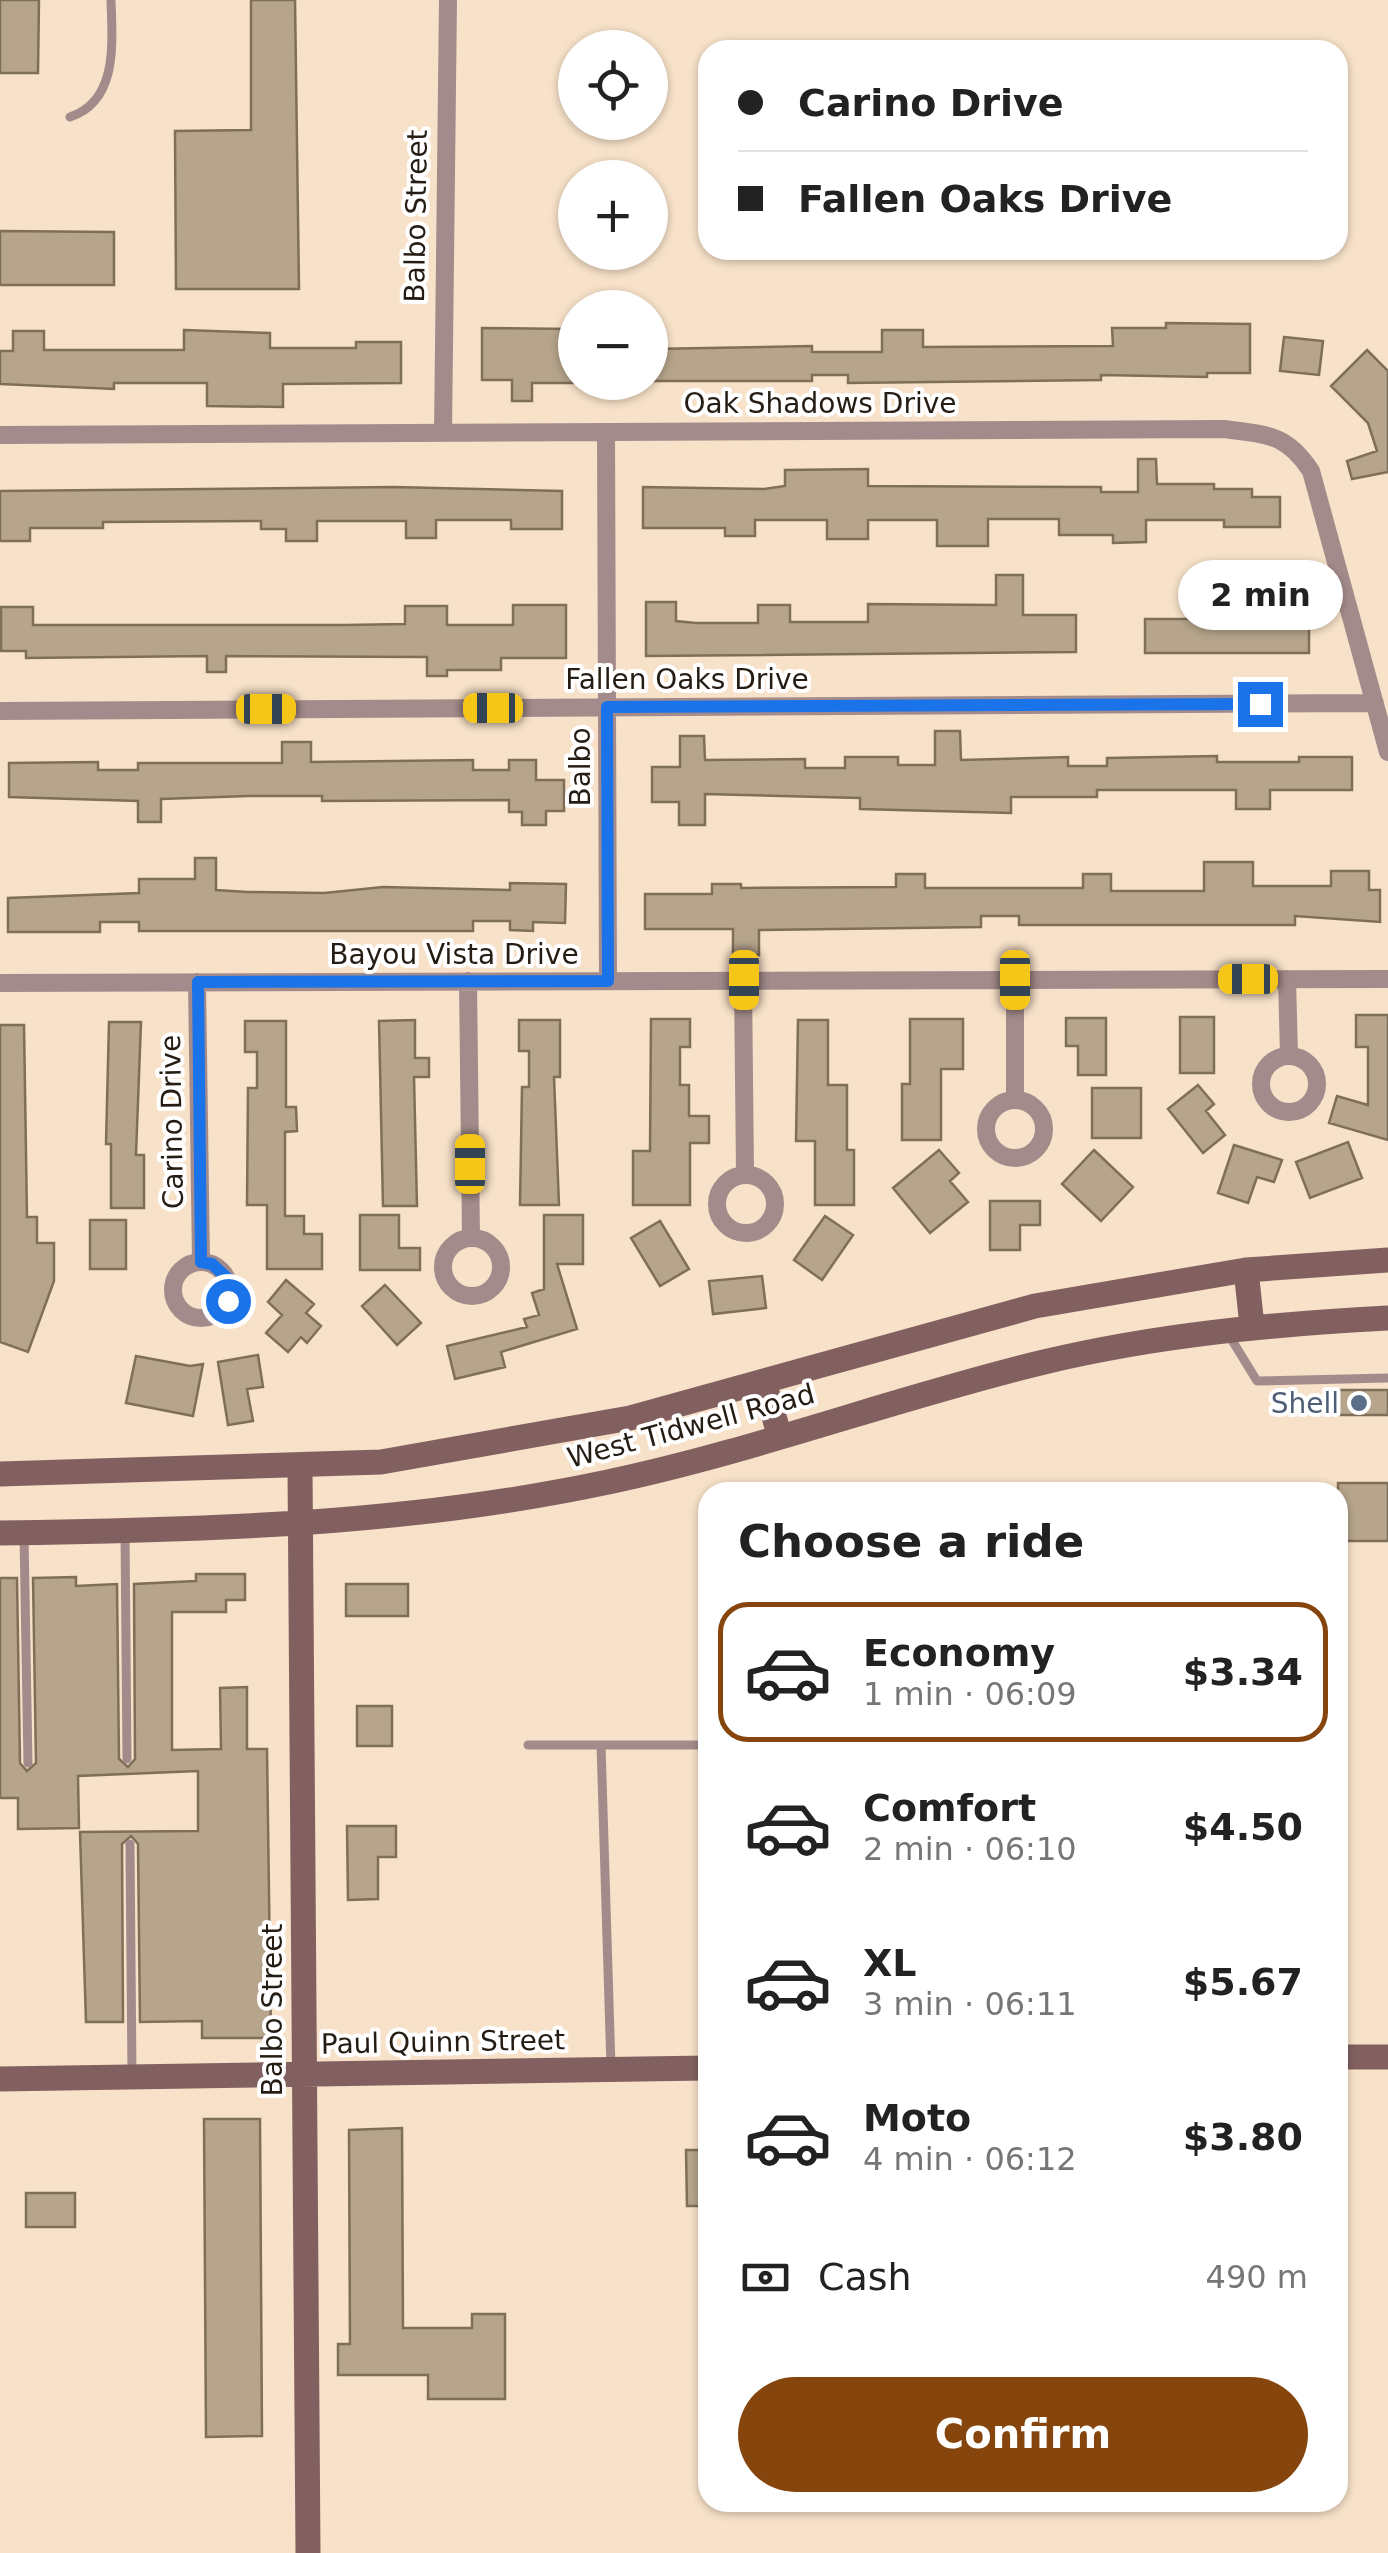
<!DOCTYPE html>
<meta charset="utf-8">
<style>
body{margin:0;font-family:"DejaVu Sans",sans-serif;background:#f6f6f6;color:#222;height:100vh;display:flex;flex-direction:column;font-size:38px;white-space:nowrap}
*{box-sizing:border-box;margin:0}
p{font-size:32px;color:#767676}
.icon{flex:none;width:55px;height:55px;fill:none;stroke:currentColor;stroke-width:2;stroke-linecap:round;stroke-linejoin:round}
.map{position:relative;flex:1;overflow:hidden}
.drawer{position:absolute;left:698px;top:1482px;width:650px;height:1030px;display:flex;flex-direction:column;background:#fff;border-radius:30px;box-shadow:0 2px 8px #0004}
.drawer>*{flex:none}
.top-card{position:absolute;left:698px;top:40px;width:650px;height:220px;border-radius:30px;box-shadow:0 2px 8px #0004;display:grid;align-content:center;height:220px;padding:0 40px;background:#fff}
.controls{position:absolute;left:558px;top:30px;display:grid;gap:20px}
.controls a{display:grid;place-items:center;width:110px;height:110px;border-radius:50%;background:#fff;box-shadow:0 2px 8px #0004;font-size:50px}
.end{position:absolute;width:45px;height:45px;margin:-22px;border:12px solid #1a73e8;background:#fff;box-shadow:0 0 0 5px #fff}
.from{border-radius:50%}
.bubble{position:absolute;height:70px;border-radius:35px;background:#fff;box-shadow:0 2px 8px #0004;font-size:32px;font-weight:600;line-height:70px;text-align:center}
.car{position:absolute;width:30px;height:60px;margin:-30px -15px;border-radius:12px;box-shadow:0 0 8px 2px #0007;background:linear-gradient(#f5c518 24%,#345 0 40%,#f5c518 0 76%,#345 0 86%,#f5c518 0)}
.top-card b{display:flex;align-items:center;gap:35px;height:95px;font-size:38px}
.top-card b+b{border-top:2px solid #e0e0e0}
.top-card i{width:25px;height:25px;background:#222}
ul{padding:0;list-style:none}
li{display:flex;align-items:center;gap:30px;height:140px;margin:0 20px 15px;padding:0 20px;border:5px solid transparent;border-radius:30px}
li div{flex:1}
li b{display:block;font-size:38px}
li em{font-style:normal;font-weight:600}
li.current{border-color:#85450c}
li>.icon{width:90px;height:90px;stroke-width:1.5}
h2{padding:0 40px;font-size:45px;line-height:120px}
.pay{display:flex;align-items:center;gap:25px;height:110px;padding:0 40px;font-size:38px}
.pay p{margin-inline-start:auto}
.button{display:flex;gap:20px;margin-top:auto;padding:20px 40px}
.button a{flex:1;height:115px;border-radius:60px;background:#85450c;color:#fff;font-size:40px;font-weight:600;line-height:115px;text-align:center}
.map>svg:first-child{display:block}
.building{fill:#b6a48b;stroke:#806f58;stroke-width:2.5}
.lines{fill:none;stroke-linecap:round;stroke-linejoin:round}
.lane{stroke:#a48b8b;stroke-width:9}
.street{stroke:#a48b8b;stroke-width:18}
.secondary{stroke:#836060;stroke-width:25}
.route{stroke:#1a73e8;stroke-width:12}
.service-dot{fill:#5c6f8a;stroke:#fff;stroke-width:4}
.labels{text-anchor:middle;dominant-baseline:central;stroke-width:8;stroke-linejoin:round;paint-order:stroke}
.street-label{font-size:28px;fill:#251d14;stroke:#fff}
.service-label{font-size:28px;fill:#4e5e75;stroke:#fff;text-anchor:end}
</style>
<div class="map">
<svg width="1388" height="2553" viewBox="0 0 1388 2553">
<rect width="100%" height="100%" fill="#f7e1c8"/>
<path class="building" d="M0 0H39L38 73H0Z
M251 0H295L299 289H176L175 131 251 130Z
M0 231 114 232V285H0Z
M1166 323 1250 324V373H1207V377L1101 375V380L848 383V375H812V381H651V349L812 346V352H882V330H923V347L1113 346 1112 328H1166Z
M482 328 572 329 575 383H532V401H512V380H482Z
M184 330 270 333V348H356V342H401V383L283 384V407L207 406V383H114V389L0 384V351H13V331H44V350H184Z
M1284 337 1323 341 1319 375 1280 371Z
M1367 350 1388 371V472L1352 479 1347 461 1377 451 1368 423 1331 386Z
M1138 459H1156L1157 484H1214V489H1252V497H1280V527H1224V520H1146V542L1113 543V535H1059V519H988V546H937V520H868V539H827V520H755V536H725V528H643V487L764 489 785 486V470L868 469V486L1101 487V492H1138Z
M394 487 562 491V529H511V520H436V538H406V521H317V541H286V529H261V521L103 522V528H30V541H0V491Z
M996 575H1023V615H1076V652L646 656V602H676V621L696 623H758V605H790V622H868V604L996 605Z
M1200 602H1232V613H1309V653H1145V619H1200Z
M513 605H566V658H501V670H447V676H427V657L226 656V672H207V656L26 658V651H1V607H33V625H345L405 624V606H447V625H513Z
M935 731H960L961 760 1068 757V766H1107V758L1217 756V762H1299V757H1352V790H1270V809H1236V790H1097V797H1011V813L860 809V798L705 794V825H679V802H652V767H680V736H704L705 760 805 759V768H845V757H898V765H935Z
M282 742H311V762L473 760V770H509V760H536V780H564V811H546V825H522V812H509V800L322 801V796H249L161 799V822H138V801L9 797V763L98 762V770H138V763H282Z
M195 858H216V890L247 892 324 893 383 887 510 890V883L566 884 565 923 533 922V931L510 930V921H473V931H139V922H100V932H8V898L139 893V879H195Z
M1204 862H1253V886H1331V871H1369V890H1380V922L1295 916V925H1019V916H981V927L759 930V955H733V929H645V894H712V884H741V888L896 887V874H925V888H1083V874H1111V891H1204Z
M1356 1015H1388V1140L1329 1123 1337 1096 1368 1105V1047H1356Z
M1180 1017H1214V1073H1180Z
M1066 1018H1106V1075H1078V1046H1066Z
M651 1019H690V1047H680V1085H689V1116H709V1143H690V1205H633V1151H650Z
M910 1019H963V1069H941V1140H902V1084H910Z
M415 1020V1058H429V1077H414L417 1206H383L379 1021Z
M519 1020H560V1077H554L559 1205H520L522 1087H529V1051H519Z
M798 1020H828V1085H847V1150H854V1205H815V1141H796Z
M245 1021H286V1107H296L297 1131 285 1132V1216H304V1234H322V1269H267V1205H247L248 1088H257V1052H245Z
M109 1022H141L136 1155H144V1208H111V1144H106Z
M0 1025H24L27 1217H37V1243H54V1281L28 1352 0 1342Z
M1198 1085 1214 1104 1206 1111 1225 1135 1203 1153 1168 1109Z
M1092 1088H1141V1138H1092Z
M1348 1142 1362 1178 1310 1198 1296 1162Z
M1234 1145 1282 1160 1274 1182 1257 1177 1248 1203 1218 1193Z
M939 1150 959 1173 950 1181 968 1202 930 1233 893 1188Z
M1094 1150 1133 1187 1101 1221 1062 1184Z
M990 1201H1040V1225H1020V1250H990Z
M360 1215H399V1248H420V1270H360Z
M544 1215H583V1264H557L577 1329 501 1352 505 1367 455 1379 447 1346 527 1327 524 1319 539 1315 532 1293 544 1289Z
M825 1216 853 1235 822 1280 794 1260Z
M90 1220H126V1269H90Z
M660 1221 689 1269 660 1286 631 1238Z
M762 1276 766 1308 713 1314 709 1281Z
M286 1280 314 1304 306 1313 321 1326 307 1343 301 1337 288 1352 266 1333 282 1315 268 1302Z
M385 1285 421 1323 397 1345 362 1306Z
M258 1355 263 1387 247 1389 253 1421 228 1425 218 1362Z
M136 1356 190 1366 203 1364 193 1416 126 1403Z
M1329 1390H1388V1415H1329Z
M1338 1483H1388V1541H1338Z
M196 1574H245V1600H226V1612H172V1750L221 1749 220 1688 247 1687V1749H267L271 2038H202V2021L140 2022 138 1844 131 1836 122 1844 123 2022H86L80 1832 198 1831V1771L78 1776 79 1828 18 1829V1798H0V1578H17L20 1763 27 1771 36 1763 33 1578 76 1577V1586L117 1584 119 1759 128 1767 135 1759 134 1584 196 1581Z
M346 1584H408V1616H346Z
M357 1706H392V1746H357Z
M347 1826H396V1857H378V1899L348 1900Z
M204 2119H260L262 2436 206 2437Z
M402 2128 403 2328H472V2314H505V2399H428V2375H338V2344H350L349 2130Z
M686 2150H708V2206H687Z
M26 2193H75V2227H26Z"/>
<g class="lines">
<path class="lane" d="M70 117C119 101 112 41 111 0
M1227 1332 1257 1381 1388 1378
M125 1532 127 1759
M24 1535 28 1763
M528 1745H708
M601 1745 611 2067
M130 1844 132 2076"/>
<path class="street" d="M606 432 608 981
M443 433 448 0
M0 435 1224 429C1267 435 1286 433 1311 471L1388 752
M0 711 1375 703
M1287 979 1289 1055
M1015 980V1099
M468 981 471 1238
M743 981 745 1174
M197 982 201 1262
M0 983 1388 979
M1261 1084a28 28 0 1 1 56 0a28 28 0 1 1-56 0Z
M986 1129a29 29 0 1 1 58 0a29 29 0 1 1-58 0Z
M717 1204a29 29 0 1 1 58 0a29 29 0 1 1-58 0Z
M443 1267a29 29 0 1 1 58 0a29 29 0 1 1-58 0Z
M173 1290a28 28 0 1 1 56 0a28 28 0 1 1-56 0Z"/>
<path class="secondary" d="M1246 1270 1252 1326
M764 1382 779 1434
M300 1467 308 2553
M0 1474 381 1462 630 1418 1035 1306 1246 1270 1388 1260
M0 1533C205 1530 406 1525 608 1482 755 1451 898 1397 1044 1362 1157 1335 1273 1324 1388 1318
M1338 2057H1388
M0 2079 708 2068"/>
</g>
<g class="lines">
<path class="route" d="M228 1301V1279L212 1264 201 1262 198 982 608 981 607 707 1260 704"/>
</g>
<circle class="service-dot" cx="1359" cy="1403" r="10"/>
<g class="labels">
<g class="street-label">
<text transform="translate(416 216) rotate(-89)">Balbo Street</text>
<text x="820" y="403">Oak Shadows Drive</text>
<text x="687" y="679">Fallen Oaks Drive</text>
<text transform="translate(580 767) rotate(-90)">Balbo</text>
<text x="454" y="954">Bayou Vista Drive</text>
<text transform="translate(172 1122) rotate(-91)">Carino Drive</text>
<text transform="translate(691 1426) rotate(-15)">West Tidwell Road</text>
<text transform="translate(272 2010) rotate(-90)">Balbo Street</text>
<text transform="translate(443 2042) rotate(-1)">Paul Quinn Street</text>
</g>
<g class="service-label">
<text x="1339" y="1403">Shell</text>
</g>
</g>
</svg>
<div class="controls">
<a><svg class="icon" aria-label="locate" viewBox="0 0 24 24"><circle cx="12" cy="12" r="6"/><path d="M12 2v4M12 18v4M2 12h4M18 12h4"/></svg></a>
<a>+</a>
<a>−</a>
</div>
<i class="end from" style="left:228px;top:1301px"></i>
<i class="end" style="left:1260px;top:704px"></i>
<div class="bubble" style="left:1178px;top:560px;width:165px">2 min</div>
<i class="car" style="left:493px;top:708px;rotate:270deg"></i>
<i class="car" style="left:266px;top:709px;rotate:90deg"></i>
<i class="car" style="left:1248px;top:979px;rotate:270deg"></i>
<i class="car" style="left:744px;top:980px;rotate:180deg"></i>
<i class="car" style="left:1015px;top:980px;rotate:180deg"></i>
<i class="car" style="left:470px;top:1164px;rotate:0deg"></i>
<div class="top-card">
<b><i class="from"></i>Carino Drive</b>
<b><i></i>Fallen Oaks Drive</b>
</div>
<section class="drawer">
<h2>Choose a ride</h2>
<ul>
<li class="current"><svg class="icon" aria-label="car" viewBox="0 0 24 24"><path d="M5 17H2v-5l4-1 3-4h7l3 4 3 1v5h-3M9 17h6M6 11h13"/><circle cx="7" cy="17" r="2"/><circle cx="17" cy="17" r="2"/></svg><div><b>Economy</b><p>1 min · 06:09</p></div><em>$3.34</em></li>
<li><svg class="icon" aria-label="car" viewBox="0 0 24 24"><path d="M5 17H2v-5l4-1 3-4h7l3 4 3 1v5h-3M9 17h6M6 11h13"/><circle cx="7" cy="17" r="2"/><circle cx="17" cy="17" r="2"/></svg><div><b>Comfort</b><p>2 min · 06:10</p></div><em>$4.50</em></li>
<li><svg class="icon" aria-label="car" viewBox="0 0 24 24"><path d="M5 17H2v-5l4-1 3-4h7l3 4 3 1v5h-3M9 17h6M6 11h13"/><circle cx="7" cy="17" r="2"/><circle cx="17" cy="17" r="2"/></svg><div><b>XL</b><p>3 min · 06:11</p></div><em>$5.67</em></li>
<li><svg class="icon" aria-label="car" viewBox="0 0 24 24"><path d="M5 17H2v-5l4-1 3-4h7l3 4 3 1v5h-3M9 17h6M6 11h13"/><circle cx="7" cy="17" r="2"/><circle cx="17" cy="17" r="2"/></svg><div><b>Moto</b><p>4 min · 06:12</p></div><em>$3.80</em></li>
</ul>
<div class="pay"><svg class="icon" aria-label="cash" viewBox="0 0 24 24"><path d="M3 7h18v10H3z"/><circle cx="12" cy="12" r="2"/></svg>Cash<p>490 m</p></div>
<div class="button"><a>Confirm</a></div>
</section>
</div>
